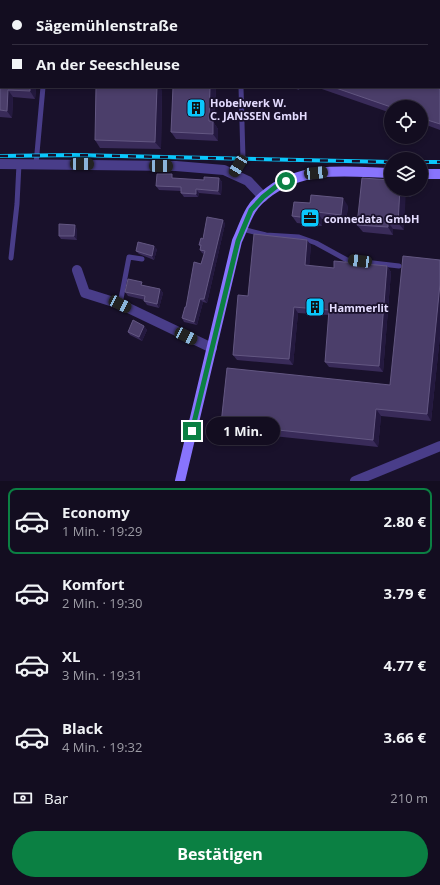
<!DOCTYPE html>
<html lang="de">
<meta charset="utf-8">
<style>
body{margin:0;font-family:"Open Sans",sans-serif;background:#1c1629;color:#f1f3f6;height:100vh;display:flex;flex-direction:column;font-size:15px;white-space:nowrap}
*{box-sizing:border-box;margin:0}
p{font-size:13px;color:#9d9ca5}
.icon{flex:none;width:22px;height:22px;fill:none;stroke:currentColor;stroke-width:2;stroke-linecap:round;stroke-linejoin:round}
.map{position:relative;height:481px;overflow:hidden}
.drawer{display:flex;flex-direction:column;background:#130d20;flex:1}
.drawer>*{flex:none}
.guide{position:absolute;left:0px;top:0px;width:440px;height:88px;box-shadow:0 2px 6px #0003,0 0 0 1px #322d3e;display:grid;align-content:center;height:88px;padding:0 12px;background:#130d20}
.tools{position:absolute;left:384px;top:100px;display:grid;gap:8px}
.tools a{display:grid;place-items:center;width:44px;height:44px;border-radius:50%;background:#130d20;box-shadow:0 2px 6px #0003,0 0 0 1px #322d3e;font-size:20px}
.end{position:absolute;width:18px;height:18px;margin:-9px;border:5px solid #0b8043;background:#fff;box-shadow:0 0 0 2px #fff}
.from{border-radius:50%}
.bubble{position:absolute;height:28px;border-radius:14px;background:#130d20;box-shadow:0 2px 6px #0003,0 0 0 1px #322d3e;font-size:13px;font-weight:700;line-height:28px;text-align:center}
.car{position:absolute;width:12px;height:24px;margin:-12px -6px;border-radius:5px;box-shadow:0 0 3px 1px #0007;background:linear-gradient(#222 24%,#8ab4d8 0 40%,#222 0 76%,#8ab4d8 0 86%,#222 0)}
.guide b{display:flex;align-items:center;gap:14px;height:38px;font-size:15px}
.guide b+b{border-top:1px solid #322d3e}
.guide i{width:10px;height:10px;background:#f1f3f6}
ul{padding:7px 0 0;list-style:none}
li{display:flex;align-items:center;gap:12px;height:66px;margin:0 8px 6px;padding:0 4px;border:2px solid transparent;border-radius:8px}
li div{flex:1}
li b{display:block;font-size:15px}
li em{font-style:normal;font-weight:700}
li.current{border-color:#0b8043}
li>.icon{width:36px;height:36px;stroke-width:1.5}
.pay{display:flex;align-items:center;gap:10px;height:44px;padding:0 12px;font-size:15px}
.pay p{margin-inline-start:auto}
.button{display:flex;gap:8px;margin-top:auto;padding:8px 12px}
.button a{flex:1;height:46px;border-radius:24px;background:#0b8043;color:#fff;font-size:16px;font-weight:700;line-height:46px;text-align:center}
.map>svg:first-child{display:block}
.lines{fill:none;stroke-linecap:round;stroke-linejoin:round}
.lane{stroke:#493d89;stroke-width:5}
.street{stroke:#493d89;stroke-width:10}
.secondary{stroke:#8874fd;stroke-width:10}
.rail-casing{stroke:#0ac7fc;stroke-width:4}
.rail{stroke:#19112b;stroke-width:2.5;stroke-dasharray:8;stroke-linecap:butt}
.wall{fill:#392b59}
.shaded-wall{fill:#24193f}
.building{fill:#4b3e6a;stroke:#635782}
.route{stroke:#0b8043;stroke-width:5}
.labels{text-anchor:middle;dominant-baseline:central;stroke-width:3.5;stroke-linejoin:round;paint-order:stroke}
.poi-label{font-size:11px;font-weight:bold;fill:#e4dcff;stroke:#19112b;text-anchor:start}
</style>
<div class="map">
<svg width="440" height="481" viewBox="0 0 440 481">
<rect width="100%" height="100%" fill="#19112b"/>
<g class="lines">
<path class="lane" d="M439 56 440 57
M36 164 43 87
M233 174 243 159 241 87
M410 194V189
M242 229 266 235 299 237 316 243 347 260 399 266
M11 258 17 204 19 164
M120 304 129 257 142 259"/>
<path class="street" d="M0 164 176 166 224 170 248 181 263 197
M77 270 85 293 120 304 212 348
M355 481 440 446"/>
<path class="secondary" d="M421 174H440
M180 481 237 241C242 231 245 220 251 210 255 203 263 196 270 191 305 165 350 172 391 173"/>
<defs>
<path id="rail" d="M0 156 73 155 391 162
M421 162H440"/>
</defs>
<use href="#rail" class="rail-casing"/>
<use href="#rail" class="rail"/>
</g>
<path class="wall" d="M0 16H1V87H36L35 99 13 97 12 118 0 117Z
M166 87H216L214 123 218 129V141L176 139 171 132 173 88H167Z
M291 87H300L299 90Z
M316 87H436L440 89V130L421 123V107H391V113Z
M162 90 161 149 100 148 95 140Z
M175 178V179L204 180 219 178 222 182 221 195 199 193 198 197H184L181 193V191L159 190 156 186Z
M391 180 404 230 393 229V235L363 232 357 225Z
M310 203 348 206 346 222 322 219V226L297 223 292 216Z
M223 220 225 224 207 303 203 302 197 325 184 322 182 318 201 264 204 254 202 253 200 250V246L199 245 203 239Z
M77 229V240L61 239 59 236Z
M311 245 309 266 334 268 387 266 391 272 383 372 329 367 325 362 329 315 298 313 293 365 237 360 233 355 248 296Z
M157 249 154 260 139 254 136 251Z
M440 260V336L431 421 381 416 378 447 226 431 221 424 390 385Z
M144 286 160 289 163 293 159 308 147 305 144 301 145 300 128 296 125 292Z
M144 326 147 330 142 341 130 335 128 332Z"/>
<path class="shaded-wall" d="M162 0H168L167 1H162Z
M30 87H36L35 99 30 91Z
M157 87H160L162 90 161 149 155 142Z
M210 87H216L214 123 218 129V141L213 134 209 121Z
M8 90 13 97 12 118 7 111Z
M219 178 222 182 221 195 218 191Z
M196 189 199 193 198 197 196 194Z
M400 189H406L404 230 398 223Z
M343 198 348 206 346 222 341 215Z
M317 212 322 219V226L316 219Z
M223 220 225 224 207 303 204 299Z
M388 222 393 229V235L388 227Z
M75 225 77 229V240L74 236Z
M307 240 311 245 309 271 305 265Z
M154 246 157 249 154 260 152 256Z
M387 266 391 272 383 372 379 366Z
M440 284V336L431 421 427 414Z
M160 289 163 293 159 308 157 304Z
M200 299 203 302 197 325 194 322Z
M294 307 298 313 293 365 289 359Z
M144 326 147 330 142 341 139 337Z
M376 409 381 416 378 447 373 440Z"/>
<path class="building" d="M50 0H162V1H50Z
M0 16H1V23H0Z
M0 25H1V87H30V91L8 90 7 111 0 110Z
M96 87H157L155 142 95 140Z
M173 87H210L209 121H213V134L171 132Z
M333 87H436L440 89V124L421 118V107H391Z
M157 174H172V178L204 180V177L219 178 218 191 196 189V194L181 193V187L156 186Z
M362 178 391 180V189H400L398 223 388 222V227L357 225Z
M311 195 343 198 341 215 317 212 316 219 292 216 294 202 310 203Z
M207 217 223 220 204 299H200L194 322 182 318 185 307H186L194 262 201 264 205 251 200 250 201 245H199L201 238 203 239Z
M59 224 75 225 74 236H59Z
M254 234 307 240 305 265 334 268V261L387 266 379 366 325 362 329 310 294 307 289 359 233 355 238 295 248 296Z
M138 242 154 246 152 256 136 251Z
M403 256 440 260V284L427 414 376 409 373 440 221 424 227 368 390 385Z
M128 279 142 282 141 285 160 289 157 304 144 301 145 296 125 292Z
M133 320 144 326 139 337 128 332Z"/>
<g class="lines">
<path class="route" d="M192 431 238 241 251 210 263 197 278 185 286 181"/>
</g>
<defs>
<symbol id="building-square" viewBox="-11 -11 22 22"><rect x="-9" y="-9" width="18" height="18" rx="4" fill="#0ac7fc" stroke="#19112b"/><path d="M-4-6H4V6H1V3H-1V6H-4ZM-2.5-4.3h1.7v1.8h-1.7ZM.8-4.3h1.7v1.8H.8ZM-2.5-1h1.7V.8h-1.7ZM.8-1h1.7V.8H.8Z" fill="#111"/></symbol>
<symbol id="office-square" viewBox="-11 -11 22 22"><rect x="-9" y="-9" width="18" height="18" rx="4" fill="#0ac7fc" stroke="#19112b"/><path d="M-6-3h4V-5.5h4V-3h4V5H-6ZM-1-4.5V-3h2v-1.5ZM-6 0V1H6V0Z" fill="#111"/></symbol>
</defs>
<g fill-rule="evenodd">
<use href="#building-square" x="185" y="97" width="22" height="22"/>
<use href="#office-square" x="299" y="207" width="22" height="22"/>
<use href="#building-square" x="304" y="296" width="22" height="22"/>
</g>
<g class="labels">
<g class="poi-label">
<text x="210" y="102">Hobelwerk W.<tspan x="210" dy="13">C. JANSSEN GmbH</tspan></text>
<text x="324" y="218">connedata GmbH</text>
<text x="329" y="307">Hammerlit</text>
</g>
</g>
</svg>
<div class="tools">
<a><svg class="icon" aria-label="locate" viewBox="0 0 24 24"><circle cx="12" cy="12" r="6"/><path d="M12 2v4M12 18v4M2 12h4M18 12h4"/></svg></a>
<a><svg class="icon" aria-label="layers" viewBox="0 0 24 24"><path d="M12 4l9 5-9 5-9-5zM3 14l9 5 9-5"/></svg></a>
</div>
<i class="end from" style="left:286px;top:181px"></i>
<i class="end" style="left:192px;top:431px"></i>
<div class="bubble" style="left:206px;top:417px;width:74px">1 Min.</div>
<i class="car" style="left:82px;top:164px;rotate:91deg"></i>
<i class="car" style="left:161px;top:166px;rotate:91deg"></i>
<i class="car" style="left:238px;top:166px;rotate:211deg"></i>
<i class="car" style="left:316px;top:173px;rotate:84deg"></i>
<i class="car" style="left:360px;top:261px;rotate:277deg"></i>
<i class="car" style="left:120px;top:304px;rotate:116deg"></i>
<i class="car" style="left:186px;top:336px;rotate:116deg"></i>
<div class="guide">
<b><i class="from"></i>Sägemühlenstraße</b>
<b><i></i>An der Seeschleuse</b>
</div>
</div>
<section class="drawer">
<ul>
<li class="current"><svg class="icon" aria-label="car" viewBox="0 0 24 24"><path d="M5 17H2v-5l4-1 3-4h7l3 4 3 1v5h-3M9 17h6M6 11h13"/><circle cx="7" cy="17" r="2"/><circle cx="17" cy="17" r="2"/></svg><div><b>Economy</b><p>1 Min. · 19:29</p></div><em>2.80 €</em></li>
<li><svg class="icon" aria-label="car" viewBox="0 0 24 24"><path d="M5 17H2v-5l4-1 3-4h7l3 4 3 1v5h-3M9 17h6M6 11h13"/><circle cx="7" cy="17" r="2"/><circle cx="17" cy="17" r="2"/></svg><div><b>Komfort</b><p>2 Min. · 19:30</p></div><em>3.79 €</em></li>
<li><svg class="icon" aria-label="car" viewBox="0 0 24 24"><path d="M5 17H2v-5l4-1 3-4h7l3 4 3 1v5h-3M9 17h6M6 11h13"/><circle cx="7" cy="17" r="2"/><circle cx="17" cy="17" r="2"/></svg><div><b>XL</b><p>3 Min. · 19:31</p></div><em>4.77 €</em></li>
<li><svg class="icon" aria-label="car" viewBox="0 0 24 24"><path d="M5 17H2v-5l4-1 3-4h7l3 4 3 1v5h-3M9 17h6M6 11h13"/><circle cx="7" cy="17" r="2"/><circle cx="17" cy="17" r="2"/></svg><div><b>Black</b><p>4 Min. · 19:32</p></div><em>3.66 €</em></li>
</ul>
<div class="pay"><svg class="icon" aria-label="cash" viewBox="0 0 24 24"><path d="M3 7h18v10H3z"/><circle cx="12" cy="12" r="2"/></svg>Bar<p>210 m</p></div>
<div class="button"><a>Bestätigen</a></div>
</section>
